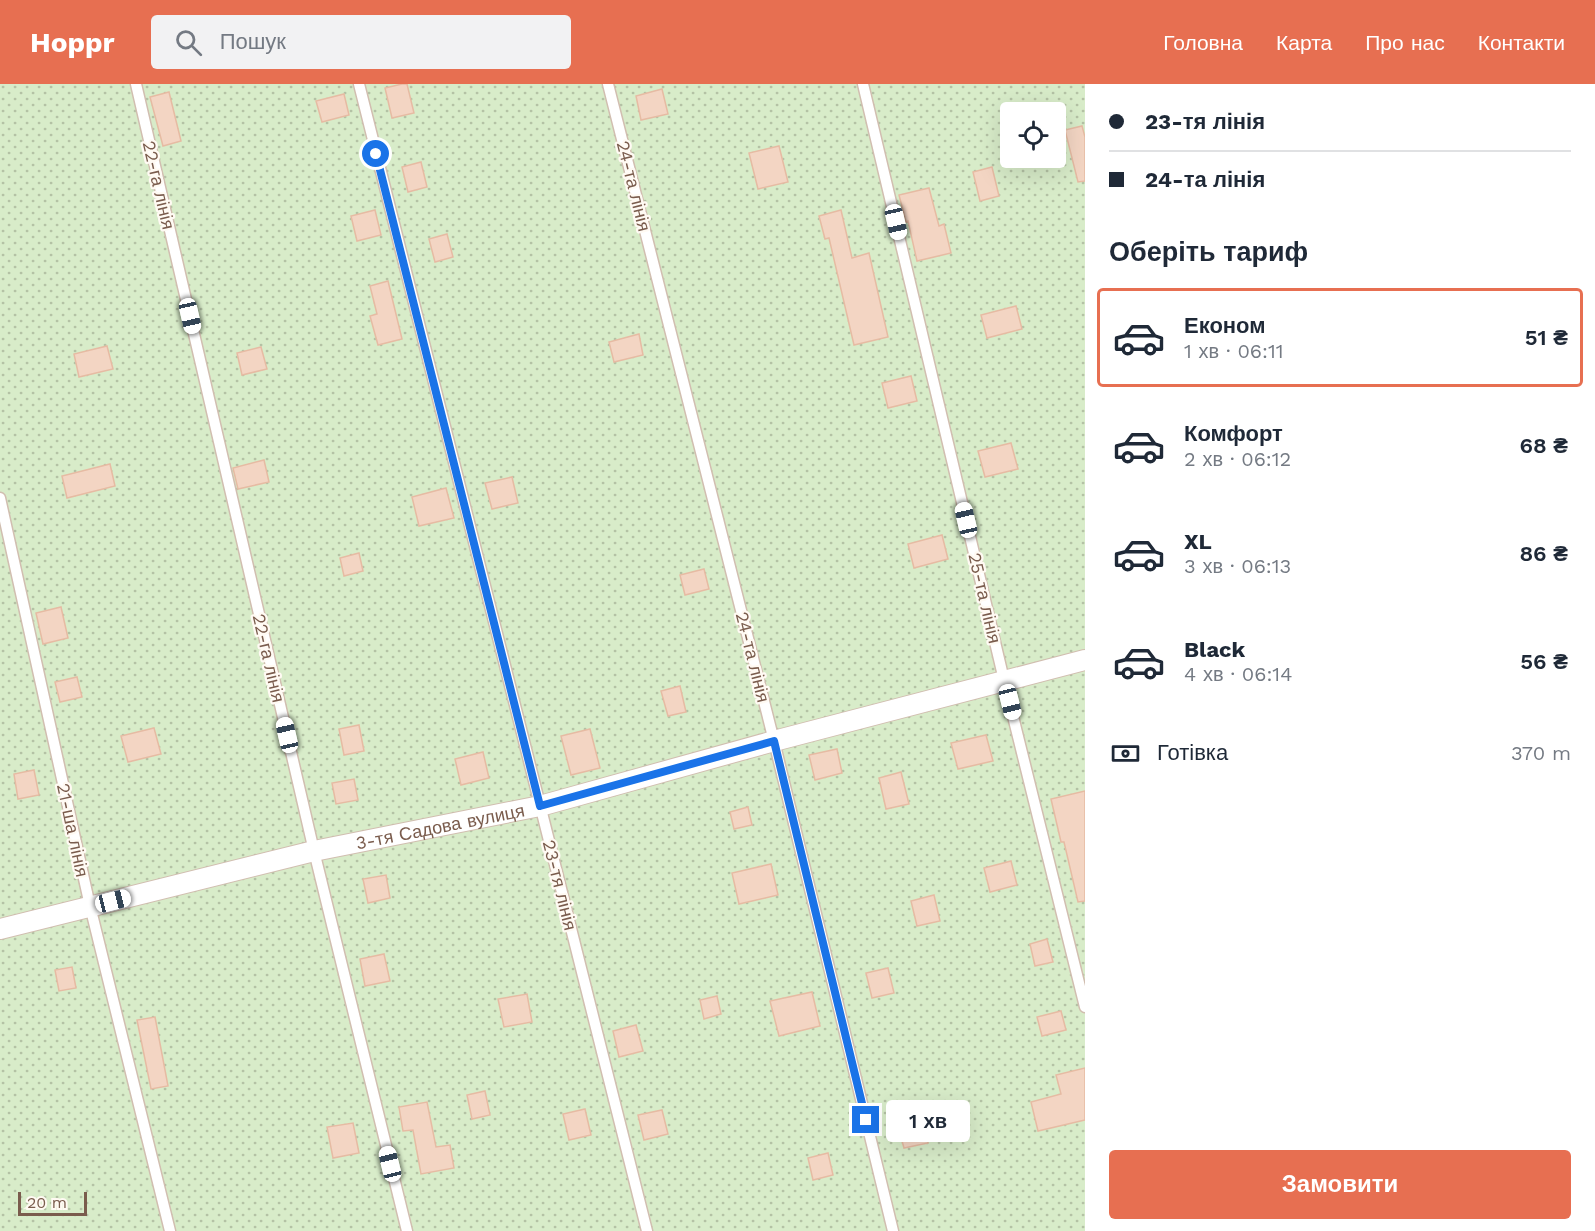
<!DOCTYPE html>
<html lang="uk">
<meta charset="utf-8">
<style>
body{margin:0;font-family:"Work Sans",sans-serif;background:#f2f2f3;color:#1f2937;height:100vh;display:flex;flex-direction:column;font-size:22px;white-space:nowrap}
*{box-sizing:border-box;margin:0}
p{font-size:20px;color:#747a83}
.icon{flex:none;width:33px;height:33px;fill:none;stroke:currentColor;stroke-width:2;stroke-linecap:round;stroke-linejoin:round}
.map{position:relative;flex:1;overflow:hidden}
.sheet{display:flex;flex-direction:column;background:#fff;width:510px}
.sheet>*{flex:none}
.guide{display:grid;align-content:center;height:132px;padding:0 24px;background:#fff}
.buttons{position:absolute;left:1000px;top:18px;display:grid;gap:12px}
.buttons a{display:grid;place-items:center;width:66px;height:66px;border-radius:6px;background:#fff;box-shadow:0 6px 24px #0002;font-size:30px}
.scale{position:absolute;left:18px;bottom:15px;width:69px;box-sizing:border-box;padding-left:6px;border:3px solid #7a5c4d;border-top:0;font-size:16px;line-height:21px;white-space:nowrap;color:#7a5c4d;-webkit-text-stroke:4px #fffaf3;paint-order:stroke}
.end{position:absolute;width:27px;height:27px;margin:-14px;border:8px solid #1a73e8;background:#fff;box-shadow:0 0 0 3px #fff}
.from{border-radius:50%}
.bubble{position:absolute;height:42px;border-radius:6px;background:#fff;box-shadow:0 6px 24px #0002;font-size:20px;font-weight:600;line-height:42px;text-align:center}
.car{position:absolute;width:18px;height:36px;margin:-18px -9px;border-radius:8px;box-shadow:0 0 4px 2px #0007;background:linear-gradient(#fff 24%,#345 0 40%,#fff 0 76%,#345 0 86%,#fff 0)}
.guide b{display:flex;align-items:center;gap:21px;height:57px;font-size:22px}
.guide b+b{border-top:2px solid #e0e1e3}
.guide i{width:15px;height:15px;background:#1f2937}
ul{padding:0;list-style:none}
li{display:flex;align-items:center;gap:18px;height:99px;margin:0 12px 9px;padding:0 12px;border:3px solid transparent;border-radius:6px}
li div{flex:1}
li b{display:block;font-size:22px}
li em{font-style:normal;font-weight:600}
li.on{border-color:#e76f51}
li>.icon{width:54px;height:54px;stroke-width:1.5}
h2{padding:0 24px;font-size:27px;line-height:72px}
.pay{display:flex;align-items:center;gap:15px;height:66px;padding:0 24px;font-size:22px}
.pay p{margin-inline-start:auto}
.action{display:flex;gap:12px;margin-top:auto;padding:12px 24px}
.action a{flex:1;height:69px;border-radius:6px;background:#e76f51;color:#fff;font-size:24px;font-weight:600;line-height:69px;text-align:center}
header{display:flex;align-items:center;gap:36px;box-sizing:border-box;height:84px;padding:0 30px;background:#e76f51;color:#fff}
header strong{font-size:28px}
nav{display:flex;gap:33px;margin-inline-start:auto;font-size:21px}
.search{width:420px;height:54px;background:#f2f2f3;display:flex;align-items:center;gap:15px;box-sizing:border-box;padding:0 21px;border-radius:6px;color:#747a83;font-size:22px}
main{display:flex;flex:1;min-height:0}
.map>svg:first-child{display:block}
.garden{fill:url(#garden-dots);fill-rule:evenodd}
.building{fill:#f3d5c3;stroke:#e6bba3;stroke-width:1.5}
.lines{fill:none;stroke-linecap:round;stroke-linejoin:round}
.service-casing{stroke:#d1beb0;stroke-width:13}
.minor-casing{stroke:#d1beb0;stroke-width:22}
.service{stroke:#fff;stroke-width:10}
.minor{stroke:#fff;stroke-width:20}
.route{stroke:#1a73e8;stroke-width:8}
.labels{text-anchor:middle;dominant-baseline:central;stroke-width:4.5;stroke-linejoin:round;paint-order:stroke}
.street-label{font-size:18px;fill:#7a5c4d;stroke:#fffaf3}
</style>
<header>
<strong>Hoppr</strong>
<div class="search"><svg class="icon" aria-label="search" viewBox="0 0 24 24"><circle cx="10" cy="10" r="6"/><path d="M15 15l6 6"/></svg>Пошук</div>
<nav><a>Головна</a><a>Карта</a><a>Про нас</a><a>Контакти</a></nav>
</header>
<main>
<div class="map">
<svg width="1085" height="1147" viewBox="0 0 1085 1147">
<defs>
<pattern id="garden-dots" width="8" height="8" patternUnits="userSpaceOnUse" patternTransform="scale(1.5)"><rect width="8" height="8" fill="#d8ecc9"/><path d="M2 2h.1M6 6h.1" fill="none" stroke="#b4c2a5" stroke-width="1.8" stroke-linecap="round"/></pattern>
</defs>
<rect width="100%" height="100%" fill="#fdf6ec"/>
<path class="garden" d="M0 0H1085V1147H0ZM1011 28H1056V74H1011Z"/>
<path class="building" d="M402 0H407L414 29 392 34 385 4Z
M662 5 668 30 641 36 636 12Z
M169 8 181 57 163 62 150 13Z
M344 10 349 31 322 38 316 17Z
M1082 42 1085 53V97L1078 98 1065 46Z
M779 62 788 98 758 105 749 69Z
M421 78 427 103 408 108 402 83Z
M992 83 999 112 980 117 973 88Z
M929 104 939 142 944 140 951 169 917 177 908 137 906 138 899 111Z
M375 126 381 151 357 157 351 132Z
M841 126 852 174 869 169 888 253 854 261 829 154 825 155 819 132Z
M447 150 453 173 435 178 429 155Z
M388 197 402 255 378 261 370 232 377 230 370 202Z
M1016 222 1022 245 987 254 981 231Z
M639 250 643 271 614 278 609 258Z
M107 262 113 285 79 293 74 270Z
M261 263 267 285 242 291 237 269Z
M911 292 917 317 888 324 882 299Z
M1011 359 1018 385 985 393 978 367Z
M264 376 269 398 238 405 233 384Z
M110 380 115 402 67 414 62 392Z
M512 393 518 419 492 425 485 399Z
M446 404 454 434 419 442 412 413Z
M942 451 948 475 914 484 908 460Z
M359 469 363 487 344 492 340 474Z
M704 485 709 505 685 511 680 491Z
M61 523 68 554 43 560 36 529Z
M77 593 82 613 60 618 55 598Z
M680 602 686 628 668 632 661 607Z
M359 641 364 667 344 671 339 645Z
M154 644 161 670 128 678 121 652Z
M590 645 600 684 571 691 561 652Z
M986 651 993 677 958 685 951 659Z
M837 665 842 689 815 696 809 671Z
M483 668 489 694 461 701 455 675Z
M34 686 39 711 18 715 14 690Z
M901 688 909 720 886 725 879 694Z
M354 695 358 716 336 720 332 699Z
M1085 707V817L1078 818 1064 758H1061L1051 715Z
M748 723 752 741 734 745 730 728Z
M1011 777 1017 801 990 808 984 784Z
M771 780 778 811 739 820 732 789Z
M386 791 390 814 368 819 363 795Z
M934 811 940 837 917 842 911 817Z
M1047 855 1053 878 1035 882 1030 860Z
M384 870 390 897 365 902 360 875Z
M72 883 76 904 59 907 55 886Z
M888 884 894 909 872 914 866 889Z
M812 908 820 942 779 952 770 917Z
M527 910 532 938 504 943 498 915Z
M717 912 721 930 704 935 700 916Z
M1061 927 1066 946 1042 952 1037 933Z
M155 933 168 1002 151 1005 137 936Z
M636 941 643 967 619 973 613 947Z
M1085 984V1036L1038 1047 1031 1018 1061 1010 1056 991Z
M485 1007 490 1031 472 1035 467 1011Z
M427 1018 436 1063 450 1061 454 1084 421 1090 413 1046 403 1047 399 1023Z
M585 1025 591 1051 569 1056 563 1030Z
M662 1026 668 1050 644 1056 638 1031Z
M923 1036 928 1059 904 1064 898 1042Z
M353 1039 359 1069 333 1074 327 1043Z
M828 1069 833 1091 813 1096 808 1074Z"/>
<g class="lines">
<defs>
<path id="service" d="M136 0 314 767 407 1147
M359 0 647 1147
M608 0 774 657 893 1147
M863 0 1004 596 1085 923
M0 414 90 822 170 1147"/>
<g id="minor">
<path id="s1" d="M0 845 314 767 540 722 774 657 1085 576"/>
</g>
</defs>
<use href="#service" class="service-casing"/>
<use href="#minor" class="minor-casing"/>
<use href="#service" class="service"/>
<use href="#minor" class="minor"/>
</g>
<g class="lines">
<path class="route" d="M376 70 540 722 774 657 866 1036"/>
</g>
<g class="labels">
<g class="street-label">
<text transform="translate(159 101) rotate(77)">22-га лінія</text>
<text transform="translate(634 102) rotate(76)">24-та лінія</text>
<text transform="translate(985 514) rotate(77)">25-та лінія</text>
<text transform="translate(753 573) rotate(76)">24-та лінія</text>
<text transform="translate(269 574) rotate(77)">22-га лінія</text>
<text stroke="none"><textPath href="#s1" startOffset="452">3-тя Садова вулиця</textPath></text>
<text transform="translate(73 746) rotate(78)">21-ша лінія</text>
<text transform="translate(560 801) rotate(76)">23-тя лінія</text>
</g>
</g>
</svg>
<div class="buttons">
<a><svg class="icon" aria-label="locate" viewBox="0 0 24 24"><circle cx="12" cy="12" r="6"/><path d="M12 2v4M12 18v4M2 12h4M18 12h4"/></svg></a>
</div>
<div class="scale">20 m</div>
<i class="end from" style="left:376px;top:70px"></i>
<i class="end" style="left:866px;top:1036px"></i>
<div class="bubble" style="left:886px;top:1016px;width:84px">1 хв</div>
<i class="car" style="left:896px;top:138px;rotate:167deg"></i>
<i class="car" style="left:190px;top:232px;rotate:167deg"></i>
<i class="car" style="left:966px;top:436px;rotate:347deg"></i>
<i class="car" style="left:1010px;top:618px;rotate:166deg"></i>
<i class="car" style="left:287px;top:651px;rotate:347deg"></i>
<i class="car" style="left:113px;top:817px;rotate:76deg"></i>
<i class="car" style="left:390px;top:1080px;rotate:346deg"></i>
</div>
<section class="sheet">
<div class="guide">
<b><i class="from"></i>23-тя лінія</b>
<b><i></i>24-та лінія</b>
</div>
<h2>Оберіть тариф</h2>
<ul>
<li class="on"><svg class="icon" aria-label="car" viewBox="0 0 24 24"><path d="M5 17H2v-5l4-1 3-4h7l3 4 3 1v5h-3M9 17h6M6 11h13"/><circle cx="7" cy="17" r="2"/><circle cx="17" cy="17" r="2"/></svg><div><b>Економ</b><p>1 хв · 06:11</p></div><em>51 ₴</em></li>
<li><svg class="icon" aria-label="car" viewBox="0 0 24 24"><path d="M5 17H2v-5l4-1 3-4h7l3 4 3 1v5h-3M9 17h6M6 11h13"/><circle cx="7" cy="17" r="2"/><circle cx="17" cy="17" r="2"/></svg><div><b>Комфорт</b><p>2 хв · 06:12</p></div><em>68 ₴</em></li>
<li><svg class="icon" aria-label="car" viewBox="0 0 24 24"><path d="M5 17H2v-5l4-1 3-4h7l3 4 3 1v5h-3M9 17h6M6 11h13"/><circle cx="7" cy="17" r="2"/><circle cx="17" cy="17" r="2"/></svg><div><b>XL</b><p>3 хв · 06:13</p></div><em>86 ₴</em></li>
<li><svg class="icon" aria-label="car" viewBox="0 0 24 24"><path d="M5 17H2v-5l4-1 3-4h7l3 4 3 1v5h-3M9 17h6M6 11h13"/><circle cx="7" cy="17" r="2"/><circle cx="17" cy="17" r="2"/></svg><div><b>Black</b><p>4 хв · 06:14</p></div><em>56 ₴</em></li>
</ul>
<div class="pay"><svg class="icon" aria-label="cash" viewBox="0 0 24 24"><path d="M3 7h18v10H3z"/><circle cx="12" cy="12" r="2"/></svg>Готівка<p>370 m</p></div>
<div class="action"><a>Замовити</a></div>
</section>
</main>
